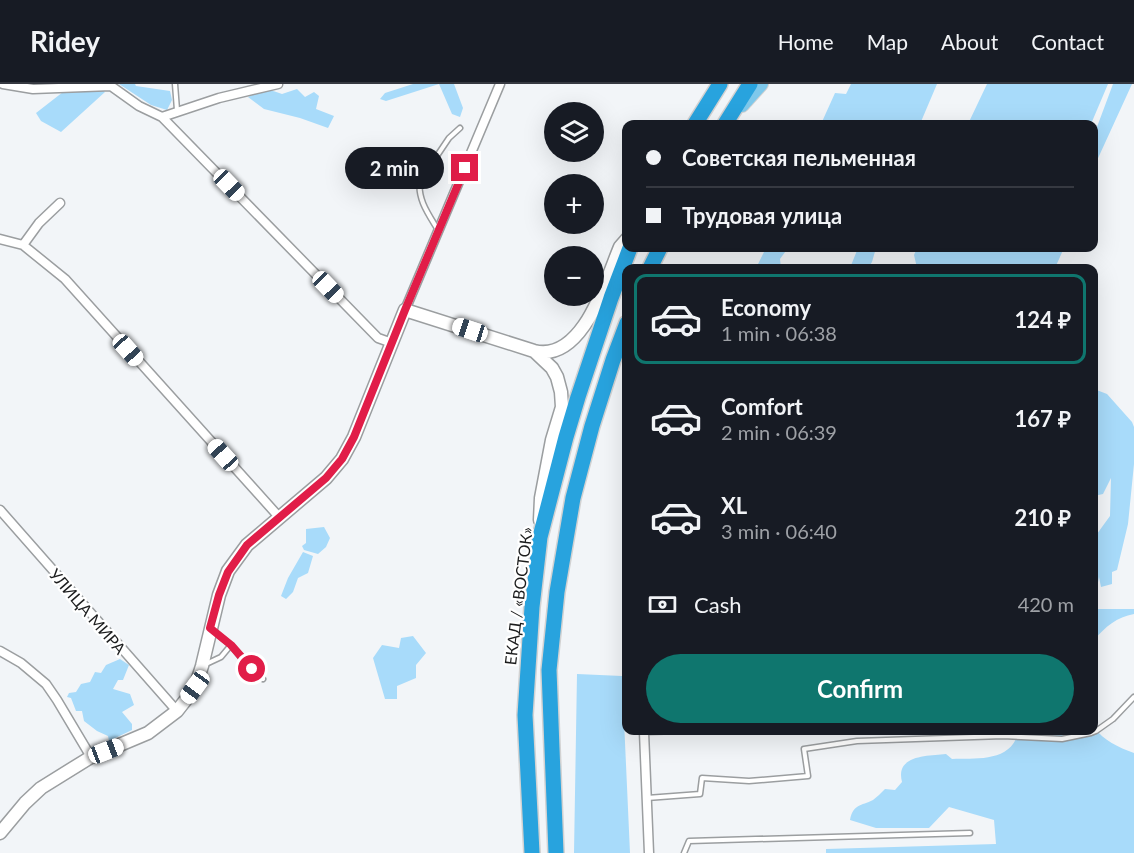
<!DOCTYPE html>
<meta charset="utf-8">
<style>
body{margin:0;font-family:Lato,sans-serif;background:#20242c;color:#f1f3f6;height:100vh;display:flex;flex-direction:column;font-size:22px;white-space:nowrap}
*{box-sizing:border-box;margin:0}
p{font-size:20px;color:#9ea1a6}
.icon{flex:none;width:33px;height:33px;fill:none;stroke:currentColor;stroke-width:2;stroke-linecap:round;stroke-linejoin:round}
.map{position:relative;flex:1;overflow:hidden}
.details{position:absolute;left:622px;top:180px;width:476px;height:471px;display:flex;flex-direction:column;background:#171b24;border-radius:12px;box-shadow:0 6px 24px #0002}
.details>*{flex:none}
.guide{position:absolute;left:622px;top:36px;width:476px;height:132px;border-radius:12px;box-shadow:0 6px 24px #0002;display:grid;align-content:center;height:132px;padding:0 24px;background:#171b24}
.controls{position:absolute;left:544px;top:18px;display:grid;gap:12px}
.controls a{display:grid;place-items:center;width:60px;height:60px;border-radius:50%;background:#171b24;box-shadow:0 6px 24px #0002;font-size:30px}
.end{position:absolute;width:27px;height:27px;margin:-14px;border:8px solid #e11d48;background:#fff;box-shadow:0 0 0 3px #fff}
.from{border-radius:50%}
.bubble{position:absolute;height:42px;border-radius:21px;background:#171b24;box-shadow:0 6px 24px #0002;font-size:20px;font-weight:700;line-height:42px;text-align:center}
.car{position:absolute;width:18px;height:36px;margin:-18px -9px;border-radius:8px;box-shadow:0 0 4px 2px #0007;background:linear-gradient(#fff 24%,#345 0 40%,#fff 0 76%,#345 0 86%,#fff 0)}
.guide b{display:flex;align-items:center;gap:21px;height:57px;font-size:22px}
.guide b+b{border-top:2px solid #363941}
.guide i{width:15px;height:15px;background:#f1f3f6}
ul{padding:10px 0 0;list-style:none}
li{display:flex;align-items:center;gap:18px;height:90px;margin:0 12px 9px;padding:0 12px;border:3px solid transparent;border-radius:12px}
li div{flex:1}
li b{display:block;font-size:22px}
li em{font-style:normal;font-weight:700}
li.selected{border-color:#0f766e}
li>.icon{width:54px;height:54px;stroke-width:1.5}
.pay{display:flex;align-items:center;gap:15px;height:66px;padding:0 24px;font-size:22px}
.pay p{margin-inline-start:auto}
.primary-button{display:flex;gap:12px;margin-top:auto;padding:12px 24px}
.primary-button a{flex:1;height:69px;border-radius:36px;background:#0f766e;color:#fff;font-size:24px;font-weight:700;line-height:69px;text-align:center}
header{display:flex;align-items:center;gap:36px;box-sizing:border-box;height:84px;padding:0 30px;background:#171b24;border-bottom:2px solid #363941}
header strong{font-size:28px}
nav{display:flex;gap:33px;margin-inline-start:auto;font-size:21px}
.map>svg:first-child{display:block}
.green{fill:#a8dbfa}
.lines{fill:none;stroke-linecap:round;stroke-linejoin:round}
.lane-casing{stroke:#9b9ea0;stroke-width:7}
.street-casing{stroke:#9b9ea0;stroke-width:11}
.secondary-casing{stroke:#9b9ea0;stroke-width:15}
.primary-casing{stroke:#d2d2d2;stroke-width:16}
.highway-casing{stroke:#d2d2d2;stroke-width:18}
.lane{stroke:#fff;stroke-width:4}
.street{stroke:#fff;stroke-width:8}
.secondary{stroke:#fff;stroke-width:12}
.primary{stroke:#7ec8eb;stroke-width:14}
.highway{stroke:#28a3de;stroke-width:15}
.route{stroke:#e11d48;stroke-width:8}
.labels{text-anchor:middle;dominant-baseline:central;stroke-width:4.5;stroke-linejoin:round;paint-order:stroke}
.street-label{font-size:16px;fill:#1c1d1e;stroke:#fff}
</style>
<header>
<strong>Ridey</strong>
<nav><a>Home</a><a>Map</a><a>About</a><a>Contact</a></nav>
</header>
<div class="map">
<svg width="1134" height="769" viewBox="0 0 1134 769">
<rect width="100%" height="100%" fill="#f2f5f8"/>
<path class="green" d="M119 0H135L136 2 170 7 172 16 167 26 151 21Z
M413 0H454L463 24 460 33 452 30 439 0 386 17 380 15 385 9Z
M851 0H937L920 40H821L835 9 846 10Z
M987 0H1108L1091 40H968Z
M1113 0H1132L1094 83V51Z
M100 4 105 8 61 48 41 37 36 29 63 8Z
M297 5 305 13 314 8 319 12 316 25 334 32 328 44 300 34 264 25 248 13C263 6 267 4 282 10Z
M766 164H788L780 175 781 184H756Z
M858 164H876L872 178 868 184H850Z
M917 164H1064L1055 184H917L914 171Z
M1094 305 1107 310 1132 338 1134 343V380L1128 440 1117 486 1112 488V500L1101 503 1099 493 1097 504 1094 506V480L1095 479 1094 454 1110 432 1111 394 1103 410 1094 412 1095 362H1094Z
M324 443 330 454 326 463 318 470 304 466 302 462 306 459V445Z
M303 468 313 472 308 489 298 494 293 508 286 515 281 512 288 494Z
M1094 525H1134V530C1117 533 1105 543 1094 556Z
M413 552 426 569 416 581V594L397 602V615H385L373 574 382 561 399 564 401 554Z
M120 575 129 581 123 596H118L113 605 130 610 134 621 122 628 132 640V646L109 657 108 652 97 647 84 637 82 627H76L71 614 67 613 69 609 76 608 81 600 90 598 95 588 101 589 106 581Z
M577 590 622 592 630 769H574Z
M1094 643C1104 657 1118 663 1134 669V769H826V765L996 760 994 736 949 723 929 744H876L850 736C853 720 861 722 873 716 877 713 881 709 885 705L895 706 902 698C895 671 927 672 946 670L952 675C974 674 1005 678 1016 655L1014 648 931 649 932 647 1094 646Z"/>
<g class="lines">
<defs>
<path id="lane" d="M175 0 177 26
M438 146C429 131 417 115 420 97L449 54 460 44
M231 561 242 575 263 595
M206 580 221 573 231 561 213 547
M644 648 685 647
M647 714 700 710 702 694 749 697 808 692 804 665 857 657 1003 652 1062 655 1091 649 1096 647 1113 635 1134 613
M684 769 689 757 970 749"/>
<path id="street" d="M3 0 33 5 111 2 139 22 162 33 219 14 278 0
M162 33 378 254 392 259
M0 155 23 161 39 139 60 119
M23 161 65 195 280 434
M405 226 500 0
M0 426 177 627
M0 567 21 579 46 600 57 616 91 673
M644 648 649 769"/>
<path id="secondary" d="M534 267 552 284 557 293 561 308 562 323 552 356 541 414 540 436
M0 749 25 719 41 704 91 673 148 649 177 627 195 604 202 582 219 511 228 487 247 461 326 394 342 375 354 353 405 226 534 267C583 279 606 196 620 163L627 155"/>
<path id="primary" d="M742 21 761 0"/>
<path id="highway" d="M695 40 720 0
M725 40 750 0
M650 184 660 164
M532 769 525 631 532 523 540 453 566 353 578 313 611 214 630 164
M556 769 549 586 557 508 573 414 592 342 613 276 627 239"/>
</defs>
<use href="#lane" class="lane-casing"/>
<use href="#street" class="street-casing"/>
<use href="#secondary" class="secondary-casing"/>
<use href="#primary" class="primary-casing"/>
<use href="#highway" class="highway-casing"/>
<use href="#lane" class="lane"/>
<use href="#street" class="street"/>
<use href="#secondary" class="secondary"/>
<use href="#primary" class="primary"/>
<use href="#highway" class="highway"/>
</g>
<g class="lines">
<path class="route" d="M252 585 231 561 210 544 219 511 228 488 247 461 326 394 342 375 354 353 405 226 465 84"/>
</g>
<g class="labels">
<g class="street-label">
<text transform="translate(518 512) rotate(-83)">ЕКАД / «ВОСТОК»</text>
<text transform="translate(88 527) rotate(49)">УЛИЦА МИРА</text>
</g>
</g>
</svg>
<div class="controls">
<a><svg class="icon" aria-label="layers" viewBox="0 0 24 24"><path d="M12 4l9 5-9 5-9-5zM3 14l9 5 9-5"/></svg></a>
<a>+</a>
<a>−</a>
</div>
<i class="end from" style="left:252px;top:585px"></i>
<i class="end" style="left:465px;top:84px"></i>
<div class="bubble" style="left:345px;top:63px;width:99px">2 min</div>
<i class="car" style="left:229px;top:101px;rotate:136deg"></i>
<i class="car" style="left:328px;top:203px;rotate:136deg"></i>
<i class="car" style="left:470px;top:246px;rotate:288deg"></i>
<i class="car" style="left:128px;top:266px;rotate:138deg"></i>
<i class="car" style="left:223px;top:371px;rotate:318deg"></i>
<i class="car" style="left:195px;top:603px;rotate:216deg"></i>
<i class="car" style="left:106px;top:667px;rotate:69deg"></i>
<div class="guide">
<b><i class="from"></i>Советская пельменная</b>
<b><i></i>Трудовая улица</b>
</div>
<section class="details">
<ul>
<li class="selected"><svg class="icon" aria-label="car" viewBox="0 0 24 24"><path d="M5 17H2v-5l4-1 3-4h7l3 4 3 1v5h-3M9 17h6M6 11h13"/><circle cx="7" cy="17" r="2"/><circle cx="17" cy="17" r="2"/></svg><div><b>Economy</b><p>1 min · 06:38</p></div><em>124 ₽</em></li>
<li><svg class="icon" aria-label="car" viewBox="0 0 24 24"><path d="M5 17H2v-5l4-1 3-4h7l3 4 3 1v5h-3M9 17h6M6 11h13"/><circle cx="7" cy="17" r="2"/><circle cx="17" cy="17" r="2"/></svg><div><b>Comfort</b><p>2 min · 06:39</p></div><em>167 ₽</em></li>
<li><svg class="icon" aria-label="car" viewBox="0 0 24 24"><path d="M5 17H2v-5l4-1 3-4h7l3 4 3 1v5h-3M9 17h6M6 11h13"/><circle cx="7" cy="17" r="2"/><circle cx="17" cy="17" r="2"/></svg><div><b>XL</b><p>3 min · 06:40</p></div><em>210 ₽</em></li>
</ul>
<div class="pay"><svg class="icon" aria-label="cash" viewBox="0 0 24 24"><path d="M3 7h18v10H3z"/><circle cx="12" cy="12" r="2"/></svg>Cash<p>420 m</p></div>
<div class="primary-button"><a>Confirm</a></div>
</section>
</div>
